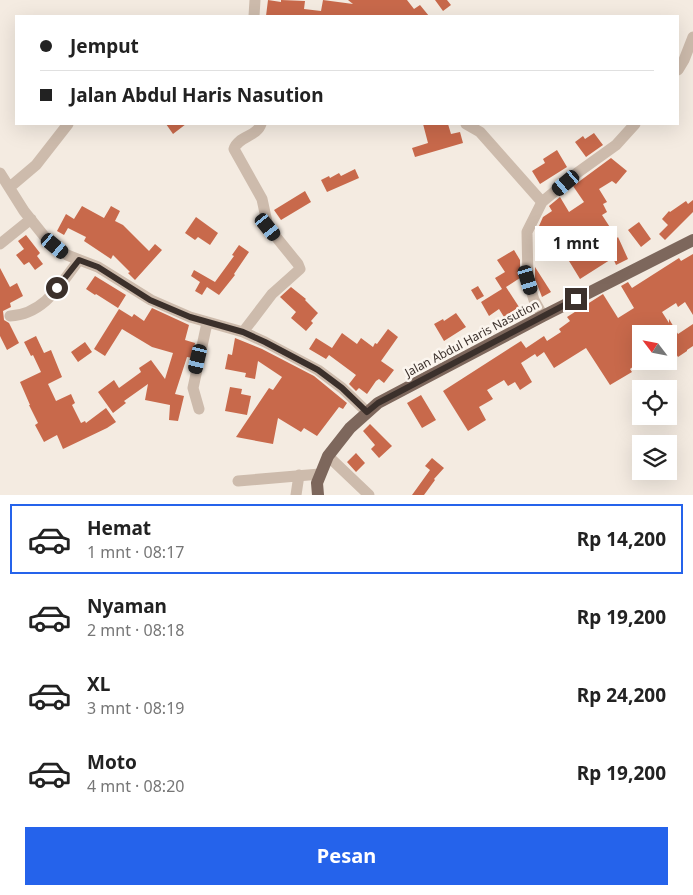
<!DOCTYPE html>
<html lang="id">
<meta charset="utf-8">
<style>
body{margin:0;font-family:"Noto Sans",sans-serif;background:#f6f6f6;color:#222;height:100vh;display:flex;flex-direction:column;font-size:19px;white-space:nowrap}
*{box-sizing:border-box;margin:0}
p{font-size:16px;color:#767676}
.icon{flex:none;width:28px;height:28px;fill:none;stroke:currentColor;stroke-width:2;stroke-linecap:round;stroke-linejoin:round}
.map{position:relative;height:495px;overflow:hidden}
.panel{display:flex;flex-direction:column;background:#fff;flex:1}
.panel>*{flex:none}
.guide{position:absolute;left:15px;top:15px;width:664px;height:110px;border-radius:0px;box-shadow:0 5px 20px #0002;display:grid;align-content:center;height:110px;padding:0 25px;background:#fff}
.needle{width:32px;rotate:302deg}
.controls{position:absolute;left:632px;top:325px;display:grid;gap:10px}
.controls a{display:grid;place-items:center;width:45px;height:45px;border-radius:0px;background:#fff;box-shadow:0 5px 20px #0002;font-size:25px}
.end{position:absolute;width:22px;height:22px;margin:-11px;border:6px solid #3b302b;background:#fff;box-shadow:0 0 0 2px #fff}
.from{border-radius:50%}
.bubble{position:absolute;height:35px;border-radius:0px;background:#fff;box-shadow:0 5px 20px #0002;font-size:16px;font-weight:700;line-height:35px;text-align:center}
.car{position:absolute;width:15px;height:30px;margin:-15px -8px;border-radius:6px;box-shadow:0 0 4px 1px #0007;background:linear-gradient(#222 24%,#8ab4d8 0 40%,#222 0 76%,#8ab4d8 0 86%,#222 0)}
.guide b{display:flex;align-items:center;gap:18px;height:48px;font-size:19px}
.guide b+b{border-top:1px solid #e0e0e0}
.guide i{width:12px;height:12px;background:#222}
ul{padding:9px 0 0;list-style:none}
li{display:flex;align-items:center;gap:15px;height:70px;margin:0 10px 8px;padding:0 15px;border:2px solid transparent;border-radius:0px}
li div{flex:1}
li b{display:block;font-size:19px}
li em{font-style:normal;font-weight:700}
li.on{border-color:#2563eb}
li>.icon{width:45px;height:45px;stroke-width:1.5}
.action{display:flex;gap:10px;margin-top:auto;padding:10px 25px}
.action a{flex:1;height:58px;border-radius:0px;background:#2563eb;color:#fff;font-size:20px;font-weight:700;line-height:58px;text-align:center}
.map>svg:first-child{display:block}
.building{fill:#c8694b}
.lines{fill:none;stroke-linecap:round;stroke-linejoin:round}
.minor{stroke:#cdbbac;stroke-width:11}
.major{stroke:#7d675c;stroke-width:12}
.route{stroke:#3b302b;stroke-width:6}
.labels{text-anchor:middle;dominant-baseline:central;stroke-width:5;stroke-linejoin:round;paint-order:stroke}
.street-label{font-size:12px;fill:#3b302b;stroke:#fbf5ee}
</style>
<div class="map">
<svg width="693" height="495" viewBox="0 0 693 495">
<rect width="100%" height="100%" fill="#f4ebe1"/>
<path class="building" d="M268 0 281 2V0L305 1 304 9 321 11 323 0 353 4 348 0H407L414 9 420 5 429 16H266Z
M435 0H447L451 5 443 11Z
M166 124H186L173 134Z
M423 124H448L451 134 460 132 463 143 415 157 412 148 428 143Z
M594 133 603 145 586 157 575 142 583 136 585 139Z
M557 150 567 167 540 184 532 171 545 163 543 159Z
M611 158 627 171 616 184 612 181 599 189 607 202 603 204 607 212 602 215 617 238 618 237 628 259 616 265 613 258 580 279 569 261 571 260 566 252 568 251 559 237 546 246 550 252 542 256 535 244V238L543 232 539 226 543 217 552 211 549 206 560 197 569 212 584 202 573 186Z
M355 169 359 178 327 192 321 180 329 176 330 178 339 173 341 176Z
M305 191 311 202 281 220 274 210Z
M693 200V212L665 240 659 234 668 225 662 219 669 211 670 212 686 201 688 204Z
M82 206 104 218 111 206 120 211 115 221 123 225 149 251 155 244 162 250 135 280 128 273 130 272 113 255 111 259 84 241 86 237 68 228 64 235 57 231 66 214 74 219Z
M196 217 218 233 210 245 198 237 195 240 185 233Z
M639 222 651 239 641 247 628 230Z
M26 235 40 253 37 256 43 264 35 270 29 262 24 265 16 255 24 249 18 241Z
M239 245 249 252 234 274 235 275 219 295 207 287 202 295 195 291 200 282 191 276 194 270 215 282 234 256 232 255Z
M514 250 520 260V278L506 287 519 307 504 317 499 309 489 316 481 302 502 289 495 278 505 272 497 260Z
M693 254V315L685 302 678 307 676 303 662 312 669 323V319L678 334 693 324V346L687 350V351L678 357 669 343V329L661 334H641V361L630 369 632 372 610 385 586 348 554 368 544 352 537 357 535 354 521 363 532 382 520 390 515 382 508 386 504 380 487 390 493 399 479 407 486 420 468 431 443 391 521 341 526 348 544 336 547 341 561 332 559 329 570 321 567 317 603 294 618 318 634 308 621 286 628 282 632 288 679 258 681 261Z
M535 267 551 292 542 297 535 279Z
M0 268 10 287 17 283 23 296 10 303 11 307 3 311 4 320 9 323 19 343 7 350 0 336Z
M95 276 126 295 118 308 96 294 95 295 86 289Z
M478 286 484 296 477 300 471 290Z
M291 287 306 299 305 300 318 313 311 321 313 323 306 331 291 318 296 312 280 297Z
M152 308 189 325 185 340 195 343 192 358 187 357 175 394 184 396 178 421 169 420 170 405 145 400 148 384 124 401 126 403 113 413 98 392 114 380 119 388 141 372 139 368 151 360 165 379 173 353 152 347 122 329 105 356 94 349 119 309 132 317 134 314 144 321Z
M456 313 466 327 444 341 434 324 443 319 444 321Z
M388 329 398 337 381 361 394 370 384 383 379 379 376 381 367 394 359 388 356 391 349 384 356 375 329 355 326 359 309 349 316 338 332 348 342 333 357 344 361 338 373 347 375 343 377 344Z
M36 336 44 353 51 350 62 377 48 384 56 401 71 394 75 403 72 405 81 423 85 421 86 423 106 408 116 422 107 428 63 449 57 435 44 442 35 425 38 423 29 405H30L20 382 41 372 33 355 31 356 24 342Z
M235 338 262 349 314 376 347 403 343 409 339 407 317 436 304 428 301 432 278 418 273 444 236 437 269 388 273 390 282 377 258 361 255 379 245 377 246 373 225 369 228 354 232 355Z
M85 342 92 352 78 362 71 352Z
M230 387 242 389 241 394 251 396 247 415 225 411Z
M421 395 436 420 422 428 407 403Z
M370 424 392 446 379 458 371 449 375 445 363 431Z
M356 453 365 463 356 472 347 462Z
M432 458 444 468 434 479 435 480 424 495H412L430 470 425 466Z"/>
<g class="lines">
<path class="minor" d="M254 16 255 0
M678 70 684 60 693 37
M466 124 480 132 542 202
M0 173 24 211 44 236 67 255 98 267 151 300 190 317 243 332 265 342 318 370 342 388 367 412
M10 187 36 165 68 124
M0 244 31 219
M10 316C44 314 60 285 79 260
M543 316 534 300 528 280 527 232 542 202 577 173 616 145 635 124
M243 332 272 294 300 269 298 264 268 227 262 199 234 149C238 136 257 137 261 124
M199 409 193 388 207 323
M328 456 369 495
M238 481 320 474
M296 495 299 475"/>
<path class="major" d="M318 495 317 483 328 456 350 428 378 403 543 316 693 240"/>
</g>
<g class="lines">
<path class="route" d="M57 288 79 260 98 267 150 300 190 317 243 332 265 342 318 370 342 388 367 412 378 403 576 299"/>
</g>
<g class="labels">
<g class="street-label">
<text transform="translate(472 338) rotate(-28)">Jalan Abdul Haris Nasution</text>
</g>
</g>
</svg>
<div class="controls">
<a><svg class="needle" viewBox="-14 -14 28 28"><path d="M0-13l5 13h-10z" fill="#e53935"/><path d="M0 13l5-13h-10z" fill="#767676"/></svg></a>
<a><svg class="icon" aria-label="locate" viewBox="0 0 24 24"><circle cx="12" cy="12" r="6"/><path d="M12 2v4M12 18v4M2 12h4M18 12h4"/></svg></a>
<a><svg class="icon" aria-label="layers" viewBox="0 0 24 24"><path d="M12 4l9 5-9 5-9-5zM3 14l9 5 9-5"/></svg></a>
</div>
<i class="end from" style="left:57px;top:288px"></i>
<i class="end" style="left:576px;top:299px"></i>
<div class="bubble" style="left:535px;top:226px;width:82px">1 mnt</div>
<i class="car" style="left:566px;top:183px;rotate:230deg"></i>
<i class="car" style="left:268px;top:227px;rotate:141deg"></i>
<i class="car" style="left:55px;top:246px;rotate:130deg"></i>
<i class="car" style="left:528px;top:280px;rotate:163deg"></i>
<i class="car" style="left:198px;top:359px;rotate:193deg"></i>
<div class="guide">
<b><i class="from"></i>Jemput</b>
<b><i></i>Jalan Abdul Haris Nasution</b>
</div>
</div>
<section class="panel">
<ul>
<li class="on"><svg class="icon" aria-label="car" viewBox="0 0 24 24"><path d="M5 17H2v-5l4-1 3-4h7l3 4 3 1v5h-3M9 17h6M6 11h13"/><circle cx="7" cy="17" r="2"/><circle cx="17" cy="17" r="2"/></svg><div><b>Hemat</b><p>1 mnt · 08:17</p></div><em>Rp 14,200</em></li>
<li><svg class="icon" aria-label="car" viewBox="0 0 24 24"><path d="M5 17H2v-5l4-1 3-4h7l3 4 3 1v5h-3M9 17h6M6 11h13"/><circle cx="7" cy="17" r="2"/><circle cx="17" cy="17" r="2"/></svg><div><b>Nyaman</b><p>2 mnt · 08:18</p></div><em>Rp 19,200</em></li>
<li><svg class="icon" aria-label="car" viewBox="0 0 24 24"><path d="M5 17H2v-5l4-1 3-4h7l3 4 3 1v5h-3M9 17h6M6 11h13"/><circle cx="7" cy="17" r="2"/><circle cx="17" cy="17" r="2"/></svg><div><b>XL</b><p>3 mnt · 08:19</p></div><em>Rp 24,200</em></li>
<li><svg class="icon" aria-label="car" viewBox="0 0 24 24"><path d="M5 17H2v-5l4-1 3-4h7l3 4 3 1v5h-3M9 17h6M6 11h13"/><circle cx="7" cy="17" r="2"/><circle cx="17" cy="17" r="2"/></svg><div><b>Moto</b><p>4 mnt · 08:20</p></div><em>Rp 19,200</em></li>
</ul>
<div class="action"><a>Pesan</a></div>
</section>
